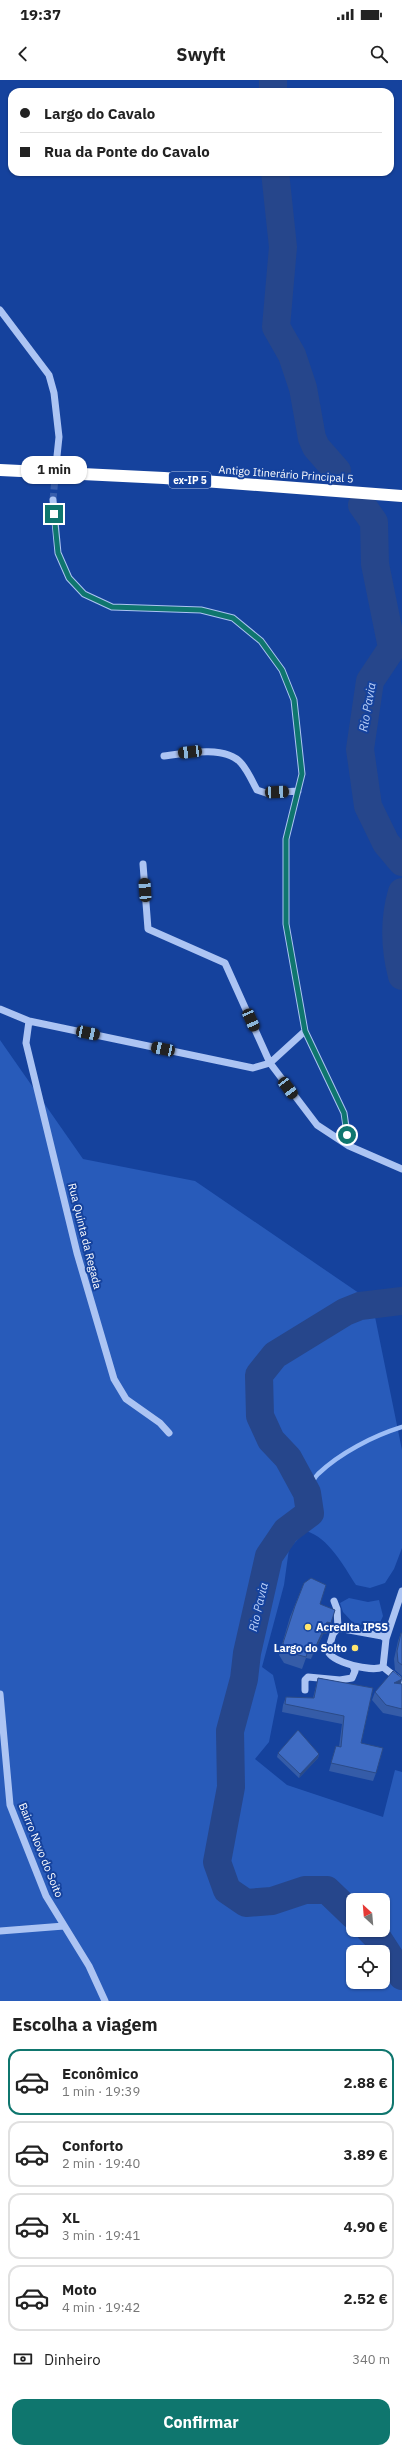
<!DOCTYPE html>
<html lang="pt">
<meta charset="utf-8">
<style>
body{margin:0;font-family:"IBM Plex Sans",sans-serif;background:#f2f2f2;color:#222;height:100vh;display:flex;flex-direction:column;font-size:15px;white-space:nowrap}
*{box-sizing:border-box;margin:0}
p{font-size:13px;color:#767676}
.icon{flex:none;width:22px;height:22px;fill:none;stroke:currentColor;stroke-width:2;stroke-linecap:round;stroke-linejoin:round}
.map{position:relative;height:1921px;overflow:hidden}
.sheet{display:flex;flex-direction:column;background:#fff;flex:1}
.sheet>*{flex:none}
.top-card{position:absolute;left:8px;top:8px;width:386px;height:88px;border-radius:12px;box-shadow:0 1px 3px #0004;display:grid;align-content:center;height:88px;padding:0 12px;background:#fff}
.needle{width:26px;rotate:334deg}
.tools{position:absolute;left:346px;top:1813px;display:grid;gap:8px}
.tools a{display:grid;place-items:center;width:44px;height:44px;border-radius:8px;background:#fff;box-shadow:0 1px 3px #0004;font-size:20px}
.end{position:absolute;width:18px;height:18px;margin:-9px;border:5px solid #0f766e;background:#fff;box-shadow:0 0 0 2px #fff}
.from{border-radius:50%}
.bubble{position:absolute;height:28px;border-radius:12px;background:#fff;box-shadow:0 1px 3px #0004;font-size:13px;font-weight:700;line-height:28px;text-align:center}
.car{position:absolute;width:12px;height:24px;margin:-12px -6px;border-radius:5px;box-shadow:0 0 3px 1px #0007;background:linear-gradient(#222 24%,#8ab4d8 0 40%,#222 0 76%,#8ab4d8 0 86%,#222 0)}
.top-card b{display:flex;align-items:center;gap:14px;height:38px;font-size:15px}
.top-card b+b{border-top:1px solid #e0e0e0}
.top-card i{width:10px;height:10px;background:#222}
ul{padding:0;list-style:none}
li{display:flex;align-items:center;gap:12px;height:66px;margin:0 8px 6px;padding:0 4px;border:2px solid #e0e0e0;border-radius:12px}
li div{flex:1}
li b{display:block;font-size:15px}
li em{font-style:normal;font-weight:700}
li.active{border-color:#0f766e}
li>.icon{width:36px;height:36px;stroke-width:1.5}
h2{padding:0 12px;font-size:18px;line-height:48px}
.pay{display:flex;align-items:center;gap:10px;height:44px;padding:0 12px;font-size:15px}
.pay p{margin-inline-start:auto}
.button{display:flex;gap:8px;margin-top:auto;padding:8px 12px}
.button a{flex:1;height:46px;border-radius:12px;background:#0f766e;color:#fff;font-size:16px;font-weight:700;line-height:46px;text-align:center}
.status{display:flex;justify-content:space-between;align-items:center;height:28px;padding:0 20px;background:#fff;direction:ltr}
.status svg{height:11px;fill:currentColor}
header{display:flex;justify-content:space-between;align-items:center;height:52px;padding:0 12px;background:#fff;font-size:18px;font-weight:700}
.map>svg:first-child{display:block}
.green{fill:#285bba;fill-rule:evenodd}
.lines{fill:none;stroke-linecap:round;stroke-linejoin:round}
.stream{stroke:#9ebef6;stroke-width:4.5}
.river{stroke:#26468b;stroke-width:28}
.minor-tunnel{stroke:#385eac;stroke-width:7;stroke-dasharray:7 3.5;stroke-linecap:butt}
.minor{stroke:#acc4f3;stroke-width:7}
.highway{stroke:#fff;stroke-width:12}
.wall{fill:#355ca8}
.shaded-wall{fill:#2b4b88}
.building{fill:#3e6bc3;stroke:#2b4b88}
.route{stroke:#0f766e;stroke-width:5}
.poi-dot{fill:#ffe56e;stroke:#15429d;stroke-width:1.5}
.labels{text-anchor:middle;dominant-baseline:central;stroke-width:4;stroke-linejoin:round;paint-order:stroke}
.shield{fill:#15429d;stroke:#b9c6e2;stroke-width:1}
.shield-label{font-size:10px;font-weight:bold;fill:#fff}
.street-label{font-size:11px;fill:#fff;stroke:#15429d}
.poi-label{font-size:11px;font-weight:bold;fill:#fff;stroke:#15429d;text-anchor:start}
.water-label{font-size:12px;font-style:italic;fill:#b9cff9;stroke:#15429d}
</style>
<div class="status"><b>19:37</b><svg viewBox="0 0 49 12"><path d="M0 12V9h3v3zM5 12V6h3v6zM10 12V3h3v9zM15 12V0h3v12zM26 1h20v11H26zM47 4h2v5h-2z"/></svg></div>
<header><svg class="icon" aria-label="back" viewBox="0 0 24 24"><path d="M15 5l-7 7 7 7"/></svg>Swyft<svg class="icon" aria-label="search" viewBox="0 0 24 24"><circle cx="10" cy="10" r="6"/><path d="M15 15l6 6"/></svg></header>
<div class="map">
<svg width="402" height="1921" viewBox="0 0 402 1921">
<rect width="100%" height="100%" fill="#15429d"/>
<path class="green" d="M0 960 83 1079 195 1101 372 1222 402 1370V1468L394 1489 385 1503 370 1508 356 1505C343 1485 329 1458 306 1451L289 1469 284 1505 262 1587 273 1595 278 1616 269 1662 255 1679 287 1705 383 1737 395 1690 402 1692V1921H0ZM353 1820H383V1850H353ZM353 1872H383V1902H353Z
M349 1518 368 1522 379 1520 383 1536 379 1545 370 1543 356 1546 343 1532 340 1523Z"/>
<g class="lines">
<path class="stream" d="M307 1413C310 1407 313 1399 318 1394 340 1373 373 1356 402 1347"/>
<path class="river" d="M273 12V0
M275 92 283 167 276 247 292 275 303 308 312 358 316 367 337 391
M362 425 374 442 375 484 392 568 370 601 360 669 368 726 386 763 402 782
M402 812C394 839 395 869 402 896
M353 1835 327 1810H305L272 1821 246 1823 227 1810 217 1782 231 1707 230 1651 244 1599 247 1573 269 1476 286 1451 310 1433 307 1413 288 1378 271 1360 260 1336 259 1295 275 1275 345 1232 360 1226 402 1221
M370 1850 377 1857 402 1896"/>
<path class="minor-tunnel" d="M53 420 57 376"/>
<path class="minor" d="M0 230 49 295 54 313 59 357 57 376
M53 420 58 473 69 498 84 514 112 527 201 530 233 538 261 561 282 590 294 620 302 694 286 759V844L305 951
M164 676C185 673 226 665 241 683 248 691 252 701 257 710L266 713 298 711
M0 929 29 941 253 988 270 983 225 883 148 849 143 784
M29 941 26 963 77 1173 114 1299 126 1319 160 1343 169 1353
M349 1066 344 1033 305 951 270 983 317 1045 349 1066 402 1089
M334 1521 337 1529 338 1548
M383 1587C372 1592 332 1583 328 1571L333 1554 338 1548 382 1556 386 1559
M383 1587 386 1559 402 1511
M383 1587 402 1602
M305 1610V1600L308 1597 340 1600 352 1598 355 1591 353 1586
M0 1614 10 1725 46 1816 89 1886 105 1921
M0 1851 64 1846"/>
<path class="highway" d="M0 390 164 398 402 416"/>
</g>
<path class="wall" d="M304 1503 320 1524 331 1543 326 1554H323L311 1579 306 1578 302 1589 284 1583 279 1575 290 1537Z
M401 1553H402V1596L395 1590 394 1579 398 1561Z
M318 1598 373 1608 361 1663 376 1693 373 1701 329 1691 336 1666 339 1667 342 1644 282 1632 283 1625 286 1617 313 1618Z
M402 1598 401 1604H402V1637L383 1633 372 1620 375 1612Z
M278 1673 319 1674 318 1678 299 1698 277 1677Z"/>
<path class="shaded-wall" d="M327 1542 331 1543 326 1554H323L311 1579 315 1568Z
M402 1599 400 1606 394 1603Z
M319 1674 318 1678 299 1698 300 1694Z"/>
<path class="building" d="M311 1498 326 1505 320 1524 335 1530 331 1543 327 1542 315 1568 309 1566 306 1577 288 1572 283 1563 295 1526 304 1503Z
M401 1553H402V1585L398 1582 397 1571Z
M393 1591 402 1598V1599L394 1603 402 1604V1629L386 1625 375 1612Z
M318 1598 373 1608 361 1663 383 1668 376 1693 331 1683 336 1666 341 1667 344 1636 285 1624 286 1617 314 1618Z
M298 1650 319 1674 300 1694 278 1673Z"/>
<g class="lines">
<path class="route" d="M54 434 58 473 69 498 84 514 112 527 201 530 233 538 261 561 282 590 294 620 302 694 286 759V844L305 951 344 1033 347 1055"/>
</g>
<g class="poi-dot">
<circle cx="308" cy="1547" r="4"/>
<circle cx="355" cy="1568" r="4"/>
</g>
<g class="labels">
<rect class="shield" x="169" y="392" width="42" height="16" rx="3"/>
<g class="shield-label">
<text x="190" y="400">ex-IP 5</text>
</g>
<g class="street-label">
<text transform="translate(286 394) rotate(4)">Antigo Itinerário Principal 5</text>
<text transform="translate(85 1156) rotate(76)">Rua Quinta da Regada</text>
<text transform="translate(41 1770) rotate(68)">Bairro Novo do Soito</text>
</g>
<g class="poi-label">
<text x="316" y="1547">Acredita IPSS</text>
<text x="347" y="1568" text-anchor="end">Largo do Soito</text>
</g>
<g class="water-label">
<text transform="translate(367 627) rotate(-80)">Rio Pavia</text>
<text transform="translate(258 1527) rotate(-77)">Rio Pavia</text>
</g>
</g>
</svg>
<div class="tools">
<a><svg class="needle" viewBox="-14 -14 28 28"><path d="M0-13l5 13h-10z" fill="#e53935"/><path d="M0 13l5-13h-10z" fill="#767676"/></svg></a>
<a><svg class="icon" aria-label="locate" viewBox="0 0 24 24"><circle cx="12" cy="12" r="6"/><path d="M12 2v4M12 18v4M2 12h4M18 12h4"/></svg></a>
</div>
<i class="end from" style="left:347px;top:1055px"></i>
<i class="end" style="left:54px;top:434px"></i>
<div class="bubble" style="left:21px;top:376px;width:66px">1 min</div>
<i class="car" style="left:190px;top:672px;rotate:263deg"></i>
<i class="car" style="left:277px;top:712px;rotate:87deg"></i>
<i class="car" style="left:145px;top:810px;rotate:356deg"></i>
<i class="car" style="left:251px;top:940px;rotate:156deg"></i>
<i class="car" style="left:88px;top:953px;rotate:102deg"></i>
<i class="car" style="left:163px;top:969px;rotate:282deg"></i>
<i class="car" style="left:288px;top:1008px;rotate:143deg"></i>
<div class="top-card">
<b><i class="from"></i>Largo do Cavalo</b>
<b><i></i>Rua da Ponte do Cavalo</b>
</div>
</div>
<section class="sheet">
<h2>Escolha a viagem</h2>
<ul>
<li class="active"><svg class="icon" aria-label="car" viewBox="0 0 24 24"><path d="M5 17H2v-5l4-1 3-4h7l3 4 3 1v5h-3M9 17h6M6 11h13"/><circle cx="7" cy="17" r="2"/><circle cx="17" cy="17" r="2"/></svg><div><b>Econômico</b><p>1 min · 19:39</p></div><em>2.88 €</em></li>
<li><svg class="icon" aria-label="car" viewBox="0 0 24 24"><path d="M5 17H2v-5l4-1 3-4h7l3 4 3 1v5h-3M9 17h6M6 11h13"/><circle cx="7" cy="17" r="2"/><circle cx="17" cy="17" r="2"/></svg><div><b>Conforto</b><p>2 min · 19:40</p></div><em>3.89 €</em></li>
<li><svg class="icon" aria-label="car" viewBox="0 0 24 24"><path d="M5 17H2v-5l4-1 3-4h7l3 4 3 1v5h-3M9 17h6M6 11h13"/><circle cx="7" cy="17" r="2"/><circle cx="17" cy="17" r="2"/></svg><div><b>XL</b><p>3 min · 19:41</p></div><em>4.90 €</em></li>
<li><svg class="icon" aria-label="car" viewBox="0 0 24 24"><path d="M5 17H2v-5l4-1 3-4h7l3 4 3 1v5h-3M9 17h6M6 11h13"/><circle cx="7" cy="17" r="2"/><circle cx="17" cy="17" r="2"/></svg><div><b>Moto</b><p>4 min · 19:42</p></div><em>2.52 €</em></li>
</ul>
<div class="pay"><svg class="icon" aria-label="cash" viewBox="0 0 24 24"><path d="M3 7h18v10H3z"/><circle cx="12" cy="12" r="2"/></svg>Dinheiro<p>340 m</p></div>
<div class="button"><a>Confirmar</a></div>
</section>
